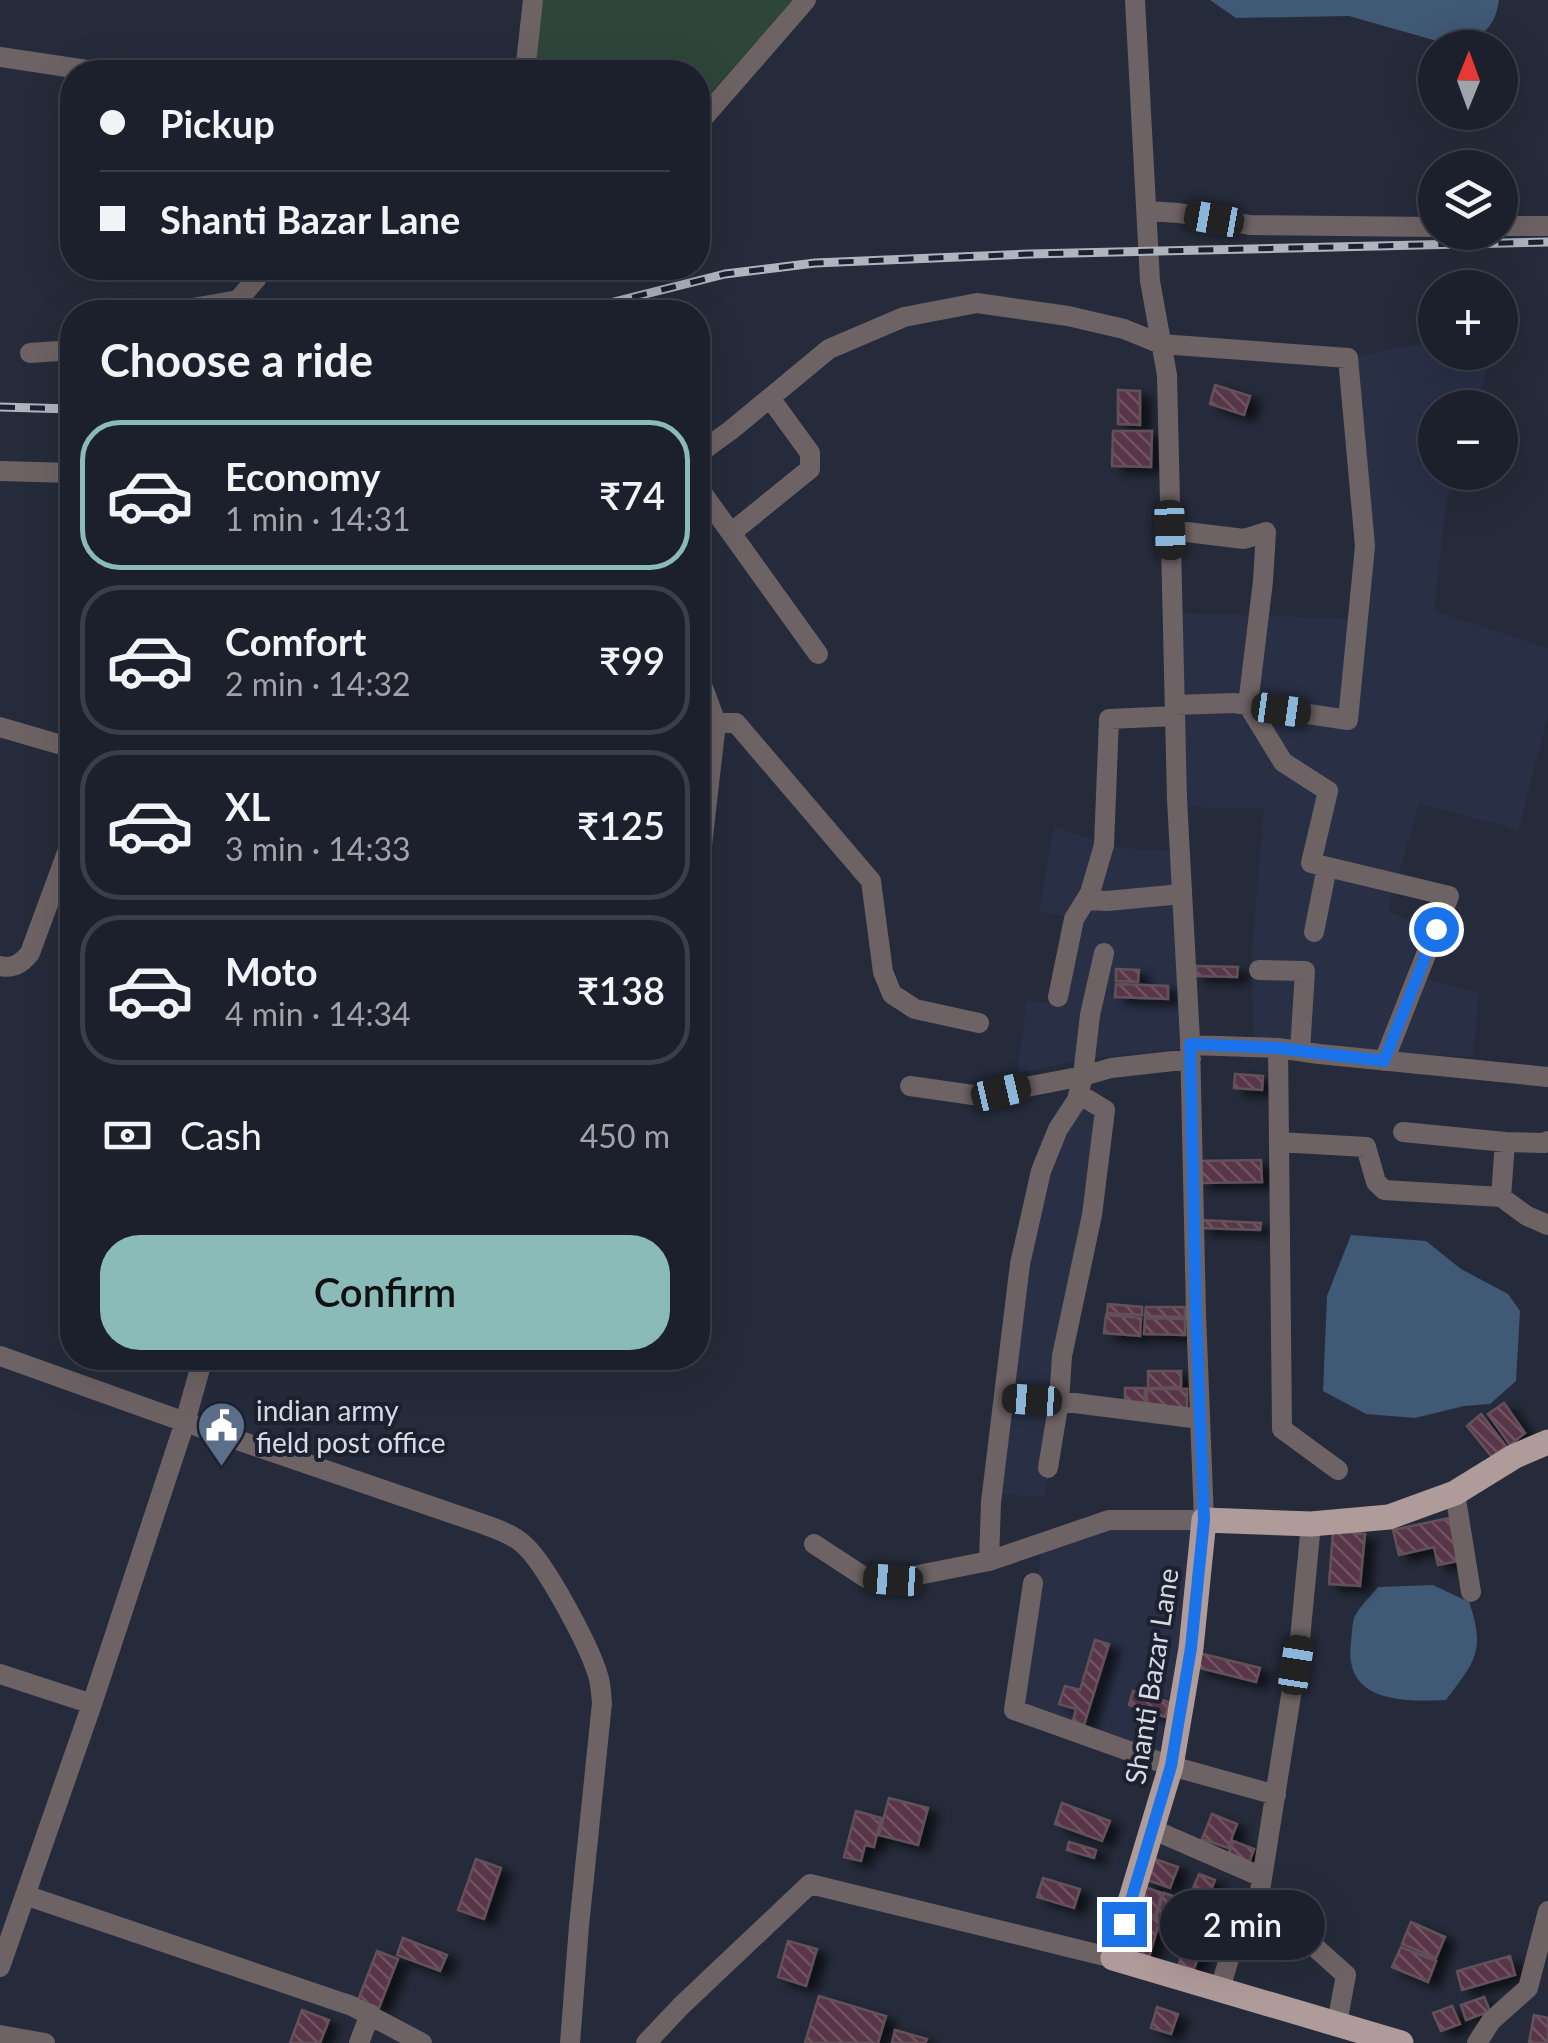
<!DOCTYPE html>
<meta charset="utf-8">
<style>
body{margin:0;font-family:Lato,sans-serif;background:#252834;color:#f1f3f6;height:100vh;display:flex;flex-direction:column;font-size:38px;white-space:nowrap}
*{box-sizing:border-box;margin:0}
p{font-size:32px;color:#a0a3a9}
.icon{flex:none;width:55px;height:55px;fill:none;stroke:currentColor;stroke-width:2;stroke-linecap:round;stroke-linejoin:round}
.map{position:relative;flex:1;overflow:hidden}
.drawer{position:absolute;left:60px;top:300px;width:650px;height:1070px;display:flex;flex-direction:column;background:#1c202c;border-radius:40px;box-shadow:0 10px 40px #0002,0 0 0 2px #3a3e48}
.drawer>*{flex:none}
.guide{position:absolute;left:60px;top:60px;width:650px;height:220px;border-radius:40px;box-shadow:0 10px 40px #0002,0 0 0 2px #3a3e48;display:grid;align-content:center;height:220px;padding:0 40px;background:#1c202c}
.needle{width:65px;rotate:1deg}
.fabs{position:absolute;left:1418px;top:30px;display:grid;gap:20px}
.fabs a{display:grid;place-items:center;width:100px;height:100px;border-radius:50%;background:#1c202c;box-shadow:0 10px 40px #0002,0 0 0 2px #3a3e48;font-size:50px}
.end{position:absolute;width:45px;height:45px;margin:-22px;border:12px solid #1a73e8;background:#fff;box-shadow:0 0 0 5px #fff}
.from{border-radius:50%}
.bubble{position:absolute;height:70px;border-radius:35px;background:#1c202c;box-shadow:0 10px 40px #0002,0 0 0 2px #3a3e48;font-size:32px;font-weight:600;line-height:70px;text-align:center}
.car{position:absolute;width:30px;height:60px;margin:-30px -15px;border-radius:12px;box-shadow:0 0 8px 2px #0007;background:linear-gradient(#222 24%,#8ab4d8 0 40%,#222 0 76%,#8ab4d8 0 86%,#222 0)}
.guide b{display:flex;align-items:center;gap:35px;height:95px;font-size:38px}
.guide b+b{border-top:2px solid #3a3e48}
.guide i{width:25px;height:25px;background:#f1f3f6}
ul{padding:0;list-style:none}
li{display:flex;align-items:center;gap:30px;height:150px;margin:0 20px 15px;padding:0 20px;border:5px solid #3a3e48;border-radius:40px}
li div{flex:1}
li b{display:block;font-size:38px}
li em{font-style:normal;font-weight:600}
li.active{border-color:#8bbbb9}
li>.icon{width:90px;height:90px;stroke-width:1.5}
h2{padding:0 40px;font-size:45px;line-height:120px}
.pay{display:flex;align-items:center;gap:25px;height:110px;padding:0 40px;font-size:38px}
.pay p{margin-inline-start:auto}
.cta{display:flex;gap:20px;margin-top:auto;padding:20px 40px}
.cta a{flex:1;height:115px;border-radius:40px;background:#8bbbb9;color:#111;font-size:40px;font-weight:600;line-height:115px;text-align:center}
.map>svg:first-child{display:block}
.built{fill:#293046}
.park{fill:#2e4539}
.water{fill:#405975}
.building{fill:url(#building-back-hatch);stroke:#64515a;stroke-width:2.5;filter:url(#shadow)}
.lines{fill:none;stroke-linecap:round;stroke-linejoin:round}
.minor{stroke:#6e6364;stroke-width:20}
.major{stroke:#b09b9b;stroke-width:25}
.rail-casing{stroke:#afb4bf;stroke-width:9}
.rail{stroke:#1c2130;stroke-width:5;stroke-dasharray:15;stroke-linecap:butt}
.route{stroke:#1a73e8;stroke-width:12}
.labels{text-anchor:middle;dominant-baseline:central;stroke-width:8;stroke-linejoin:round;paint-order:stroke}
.poi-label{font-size:28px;fill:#d6dae4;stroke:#1c2130;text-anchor:start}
.street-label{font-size:28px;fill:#d6dae4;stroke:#1c2130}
</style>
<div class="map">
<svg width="1548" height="2043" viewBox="0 0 1548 2043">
<defs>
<pattern id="building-back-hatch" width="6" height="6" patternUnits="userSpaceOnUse" patternTransform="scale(2.5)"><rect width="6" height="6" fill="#593647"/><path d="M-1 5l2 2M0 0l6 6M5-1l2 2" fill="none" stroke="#705261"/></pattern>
<filter id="shadow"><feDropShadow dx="10" dy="6" stdDeviation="5" flood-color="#0009"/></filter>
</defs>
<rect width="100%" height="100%" fill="#252b3a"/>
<path class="built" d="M1428 342 1435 343V352L1493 353 1475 407 1435 408V472L1455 473 1446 502 1434 611 1548 648V715L1518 832 1504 826 1419 804 1388 911 1422 925 1407 974 1479 993 1473 1057 1319 1048 1254 1040 1251 961 1264 809 1186 807 1182 613 1365 619 1356 357Z
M1054 826 1110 847 1174 851 1180 1049 1094 1058 1017 1073 1027 1001 1063 1004 1080 920 1039 911Z
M1082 1101 1101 1113 1045 1497 997 1494 1025 1263 1049 1163Z
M1110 1527 1194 1529 1173 1755 1022 1705 1041 1553Z"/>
<path class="park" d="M540 0H793L698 107V72H533Z"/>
<path class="water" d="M1210 0H1499C1495 29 1482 35 1458 47L1349 16 1236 18Z
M1351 1235 1426 1241 1461 1269 1508 1294 1520 1311 1516 1381 1490 1404 1464 1406 1415 1418 1366 1414 1323 1391 1327 1296Z
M1433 1585 1469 1602C1486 1651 1475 1661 1446 1700 1402 1702 1343 1702 1351 1642 1352 1635 1352 1625 1354 1618 1359 1607 1371 1596 1378 1587Z"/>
<path class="building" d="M1215 385 1250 396 1244 415 1210 404Z
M1118 390 1140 391V425L1118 424Z
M1113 431H1152L1151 467 1112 466Z
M1196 966 1238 967 1237 977 1196 976Z
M1116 969 1139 970 1138 982 1116 981Z
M1116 984 1168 986V999L1115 997Z
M1235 1074 1263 1076 1262 1090 1234 1088Z
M1261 1160 1262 1182 1199 1183V1161Z
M1200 1220 1261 1223 1260 1230 1200 1228Z
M1108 1304 1142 1307V1315L1107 1313Z
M1146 1307H1185V1317L1145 1316Z
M1106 1315 1141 1318 1140 1336 1104 1333Z
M1145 1318 1185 1319V1335L1144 1334Z
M1148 1371H1181V1387L1148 1388Z
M1125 1388H1145V1407L1125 1406Z
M1147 1389H1187V1408L1147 1409Z
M1504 1403 1525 1433 1510 1445 1488 1414Z
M1481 1414 1506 1446 1492 1457 1467 1426Z
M1449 1518 1458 1561 1438 1565 1434 1547 1399 1555 1393 1530Z
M1333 1531 1365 1534 1360 1586 1329 1584Z
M1095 1640 1109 1644 1084 1725 1073 1721 1076 1709 1059 1704 1065 1686 1080 1690Z
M1199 1653 1260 1668 1256 1682 1196 1667Z
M1133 1691 1169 1702 1165 1717 1129 1705Z
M889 1798 928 1808 918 1845 879 1835Z
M1062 1803 1110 1821 1102 1841 1055 1824Z
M856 1811 881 1818 874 1847 865 1845 861 1861 844 1857Z
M1212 1814 1237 1824 1228 1848 1202 1839Z
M1233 1841 1254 1849 1248 1866 1227 1859Z
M1069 1842 1096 1850 1094 1858 1067 1850Z
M1152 1858 1178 1867 1170 1888 1144 1879Z
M476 1859 501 1868 484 1919 458 1910Z
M1199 1874 1215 1880 1205 1905 1189 1898Z
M1043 1878 1080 1889 1074 1908 1037 1897Z
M1142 1886 1162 1893 1155 1916 1134 1909Z
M1164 1893 1176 1897 1168 1921 1156 1917Z
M1136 1913 1160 1920 1149 1957 1125 1950Z
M1411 1922 1445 1937 1436 1958 1402 1944Z
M403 1938 447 1955 440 1971 397 1955Z
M788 1941 817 1949 806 1986 778 1977Z
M1185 1944 1201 1949 1194 1969 1179 1964Z
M1401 1947 1436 1961 1428 1982 1392 1967Z
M377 1951 398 1959 379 2008 358 2000Z
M1510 1956 1515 1975 1462 1990 1457 1971Z
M819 1996 886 2016 878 2043H805Z
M1484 1997 1490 2011 1466 2020 1461 2005Z
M1452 2006 1460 2024 1441 2031 1433 2013Z
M1157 2007 1178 2014 1171 2034 1151 2028Z
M302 2010 329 2020 320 2043H290Z
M1534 2015 1548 2018V2043H1529Z
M895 2030 927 2039 925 2043H892Z"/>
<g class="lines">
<path class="minor" d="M0 57 100 72
M525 72 533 0
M698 124 806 0
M1147 211 1179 213 1250 225 1435 227
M1500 226H1548
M170 312 238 300 257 278 259 268
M30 353 72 350
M698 454 731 430 829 349 904 317 977 303 1068 316 1124 329 1161 344 1348 358 1365 546 1348 720 1234 703 1175 705
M0 471 72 473
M698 487 818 654
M1170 530 1244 539 1266 532 1263 581 1248 705 1283 762 1328 791 1311 863 1449 896 1384 1061
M731 533 810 469V453L770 398
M698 686 704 690 716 723H736L871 881 883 972 892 994 915 1009 979 1023
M0 727 72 748
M700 862 716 723
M1086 900 1107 901 1182 894
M1314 932 1327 867
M0 966C14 969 22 963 30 953L72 839
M1259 970 1305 971 1300 1051
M1058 997 1074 919 1090 893 1104 845 1109 719 1175 716
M1190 1045 1278 1048 1319 1054 1548 1077
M1278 1048 1282 1429 1338 1470
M910 1086 980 1096 1083 1076 1111 1068 1191 1059
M1403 1132 1505 1142 1544 1143 1548 1141
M1279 1142 1366 1147 1376 1182 1384 1190 1501 1197 1527 1216 1548 1225
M1501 1197 1505 1142
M0 1356 185 1422 480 1523C494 1528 510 1533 522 1543 545 1561 592 1651 599 1679 601 1687 601 1695 602 1703L579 1926 570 2043
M1005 1398 1059 1401 1200 1419
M1048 1468 1059 1401 1062 1356 1092 1215 1105 1110 1079 1094
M1455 1493 1471 1592
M1311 1524 1300 1639 1259 1897 1346 1975 1337 2023
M814 1544 866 1578 893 1580 989 1561 1109 1520H1204L1196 1314 1190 1040 1177 799 1167 375 1150 281 1135 0
M989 1561 991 1502 1020 1264 1041 1171 1058 1129 1077 1100 1083 1076 1090 1015 1104 953
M1033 1583 1014 1710 1171 1766 1276 1795
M0 1674 92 1704
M1154 1830 1262 1877
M25 1895 352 2006 422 2043
M0 1967 92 1704 185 1422 203 1358
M1220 1989 1244 1908 1247 1903 1259 1897
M0 2035 45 2043
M359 2043 370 2014
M646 2043 681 2006 810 1884 1113 1958
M1477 2043 1491 2021 1528 1988 1548 1911"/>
<path class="major" d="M1401 2043 1113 1958 1171 1766 1191 1648 1204 1520 1311 1524 1389 1517 1455 1493 1515 1456 1548 1442"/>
<defs>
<path id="rail" d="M574 312 725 274 815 263 1029 254 1548 242
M0 407 72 409"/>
</defs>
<use href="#rail" class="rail-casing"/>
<use href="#rail" class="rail"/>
</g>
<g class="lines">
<path class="route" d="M1124 1924 1171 1766 1191 1648 1204 1520 1196 1314 1190 1044 1278 1048 1384 1061 1436 929"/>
</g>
<defs>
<symbol id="civic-pin" viewBox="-11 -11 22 30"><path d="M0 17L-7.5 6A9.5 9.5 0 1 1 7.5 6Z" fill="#5c6f8a" stroke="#1c2130"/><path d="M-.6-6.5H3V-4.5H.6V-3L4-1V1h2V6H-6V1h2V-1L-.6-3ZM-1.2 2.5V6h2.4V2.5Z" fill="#fff"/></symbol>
</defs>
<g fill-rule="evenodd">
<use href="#civic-pin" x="194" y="1398" width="55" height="75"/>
</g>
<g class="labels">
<g class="poi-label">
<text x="256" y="1410">indian army<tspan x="256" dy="32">field post office</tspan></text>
</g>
<g class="street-label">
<text transform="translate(1151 1676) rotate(-81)">Shanti Bazar Lane</text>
</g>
</g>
</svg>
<div class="fabs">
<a><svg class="needle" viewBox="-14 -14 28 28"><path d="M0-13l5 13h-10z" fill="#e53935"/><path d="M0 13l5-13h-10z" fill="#a0a3a9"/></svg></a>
<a><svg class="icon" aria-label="layers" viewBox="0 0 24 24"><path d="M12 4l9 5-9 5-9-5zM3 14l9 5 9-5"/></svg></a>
<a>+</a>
<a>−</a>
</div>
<i class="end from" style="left:1436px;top:929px"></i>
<i class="end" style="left:1124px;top:1924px"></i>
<div class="bubble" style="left:1160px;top:1890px;width:165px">2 min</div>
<i class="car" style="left:1214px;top:219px;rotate:280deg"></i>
<i class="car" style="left:1170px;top:530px;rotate:178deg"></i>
<i class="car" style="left:1281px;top:710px;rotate:98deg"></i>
<i class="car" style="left:1001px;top:1092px;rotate:77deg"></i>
<i class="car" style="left:1032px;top:1400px;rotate:274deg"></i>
<i class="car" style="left:893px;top:1580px;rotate:274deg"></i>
<i class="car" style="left:1296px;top:1665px;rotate:9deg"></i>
<div class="guide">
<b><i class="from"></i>Pickup</b>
<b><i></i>Shanti Bazar Lane</b>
</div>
<section class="drawer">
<h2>Choose a ride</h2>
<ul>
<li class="active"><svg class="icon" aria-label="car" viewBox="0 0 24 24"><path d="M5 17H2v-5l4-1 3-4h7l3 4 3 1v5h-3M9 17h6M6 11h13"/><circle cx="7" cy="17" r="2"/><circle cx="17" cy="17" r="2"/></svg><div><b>Economy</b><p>1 min · 14:31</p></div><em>₹74</em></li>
<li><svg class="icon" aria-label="car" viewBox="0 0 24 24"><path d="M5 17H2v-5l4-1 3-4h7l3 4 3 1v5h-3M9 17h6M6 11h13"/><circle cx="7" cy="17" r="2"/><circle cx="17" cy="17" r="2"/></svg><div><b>Comfort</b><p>2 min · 14:32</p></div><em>₹99</em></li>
<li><svg class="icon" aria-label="car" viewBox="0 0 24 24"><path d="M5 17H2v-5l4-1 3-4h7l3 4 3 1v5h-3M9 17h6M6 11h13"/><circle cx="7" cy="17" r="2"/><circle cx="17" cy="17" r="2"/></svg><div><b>XL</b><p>3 min · 14:33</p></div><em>₹125</em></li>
<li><svg class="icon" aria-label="car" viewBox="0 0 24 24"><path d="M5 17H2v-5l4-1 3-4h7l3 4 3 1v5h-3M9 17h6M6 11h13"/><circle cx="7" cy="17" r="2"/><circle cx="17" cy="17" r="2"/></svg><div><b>Moto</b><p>4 min · 14:34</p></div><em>₹138</em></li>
</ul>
<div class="pay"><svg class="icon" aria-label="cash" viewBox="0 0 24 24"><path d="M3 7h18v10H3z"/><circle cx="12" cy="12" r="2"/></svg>Cash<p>450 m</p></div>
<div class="cta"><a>Confirm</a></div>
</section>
</div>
